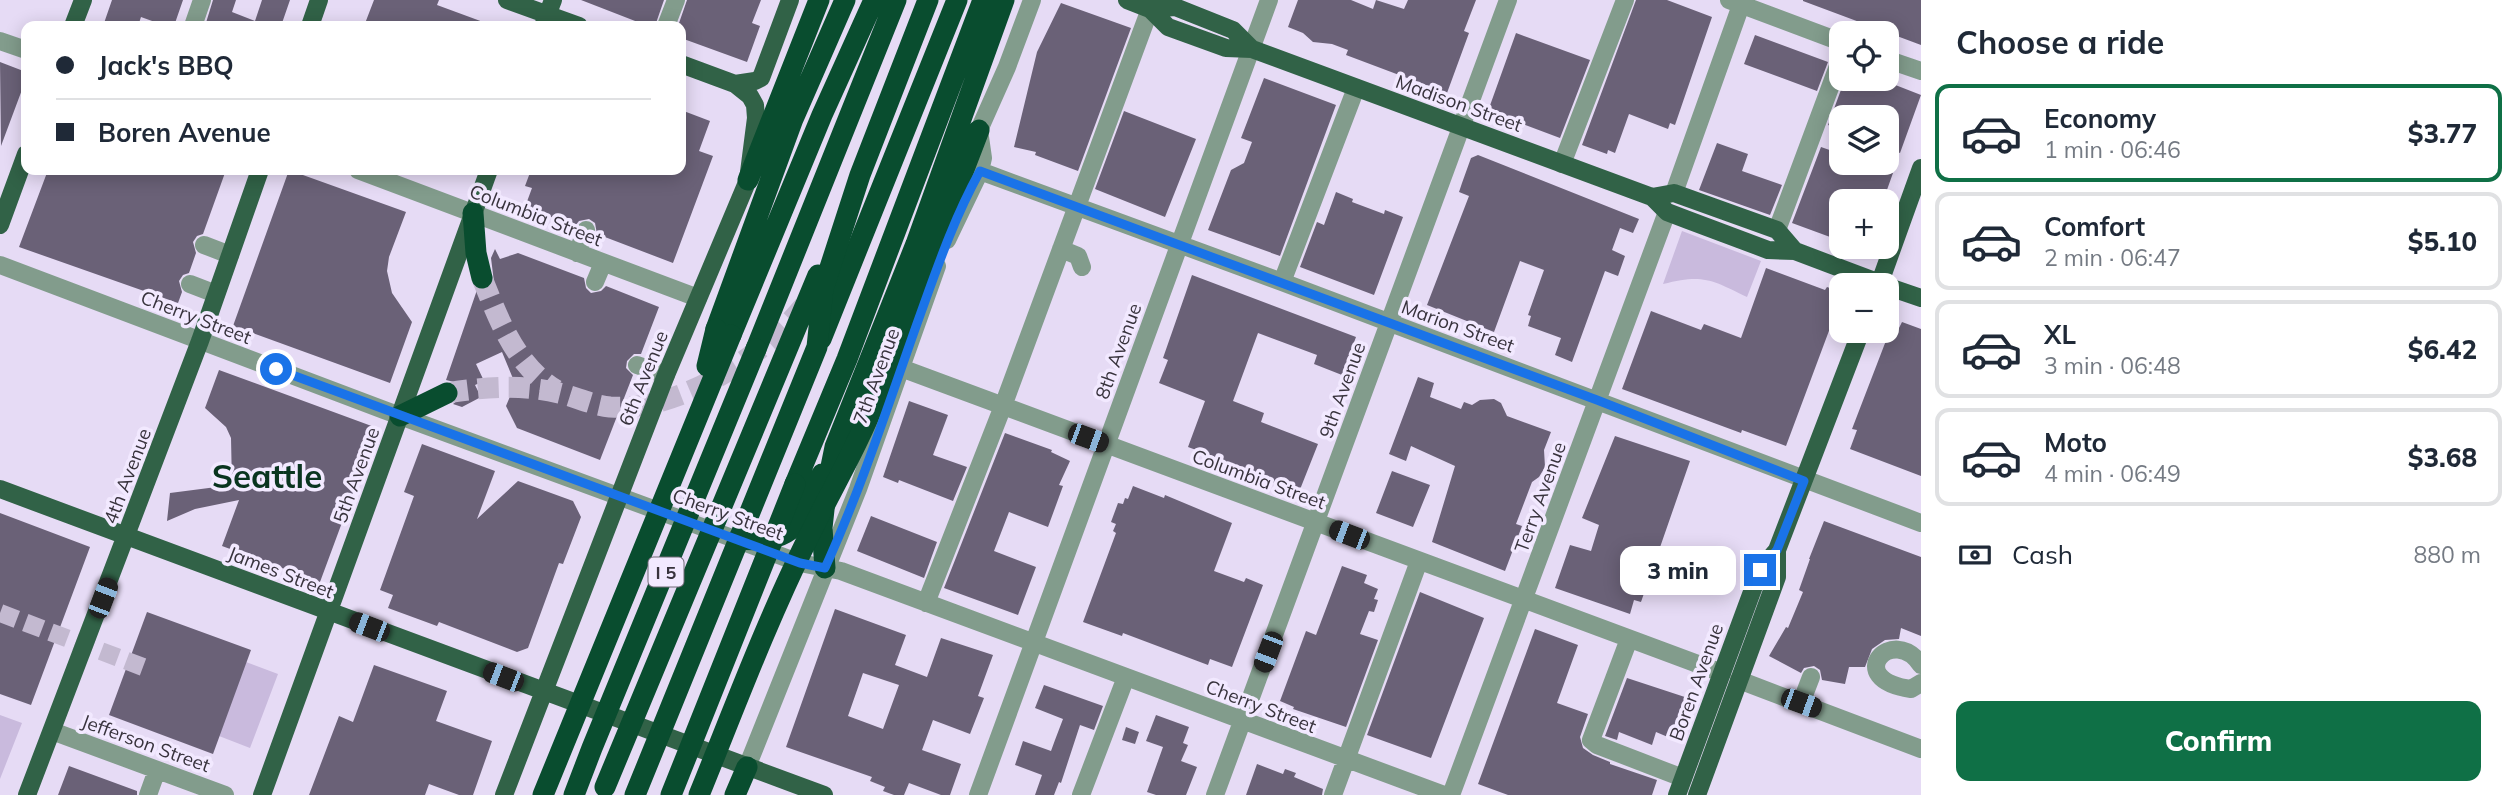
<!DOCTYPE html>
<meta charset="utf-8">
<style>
body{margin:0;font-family:Mulish,sans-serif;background:#f6f6f7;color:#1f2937;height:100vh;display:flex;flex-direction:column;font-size:26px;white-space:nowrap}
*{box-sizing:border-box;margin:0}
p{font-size:23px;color:#747a83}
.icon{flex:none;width:38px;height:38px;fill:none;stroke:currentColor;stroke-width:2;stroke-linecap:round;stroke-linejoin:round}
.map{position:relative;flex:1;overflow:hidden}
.drawer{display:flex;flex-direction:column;background:#fff;width:595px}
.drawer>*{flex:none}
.hud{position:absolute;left:21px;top:21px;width:665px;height:154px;border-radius:14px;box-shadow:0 4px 18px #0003;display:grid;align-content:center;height:154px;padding:0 35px;background:#fff}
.buttons{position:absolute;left:1829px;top:21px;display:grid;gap:14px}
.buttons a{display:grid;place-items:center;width:70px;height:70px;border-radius:14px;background:#fff;box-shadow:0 4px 18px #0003;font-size:35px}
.end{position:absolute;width:32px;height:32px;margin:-16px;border:9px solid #1a73e8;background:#fff;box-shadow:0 0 0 4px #fff}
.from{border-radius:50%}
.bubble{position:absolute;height:49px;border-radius:14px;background:#fff;box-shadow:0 4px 18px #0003;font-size:23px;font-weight:800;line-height:49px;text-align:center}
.car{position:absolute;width:21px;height:42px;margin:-21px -10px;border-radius:9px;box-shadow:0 0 5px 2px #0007;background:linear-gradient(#222 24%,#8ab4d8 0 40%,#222 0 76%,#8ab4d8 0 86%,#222 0)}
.hud b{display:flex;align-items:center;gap:24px;height:66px;font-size:26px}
.hud b+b{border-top:2px solid #e0e1e3}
.hud i{width:18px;height:18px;background:#1f2937}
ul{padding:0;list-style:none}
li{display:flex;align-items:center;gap:21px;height:98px;margin:0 14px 10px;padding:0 21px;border:4px solid #e0e1e3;border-radius:14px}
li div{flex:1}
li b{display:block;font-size:26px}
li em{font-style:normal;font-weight:800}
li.selected{border-color:#0f7046}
li>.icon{width:63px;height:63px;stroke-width:1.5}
h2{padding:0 35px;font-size:32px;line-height:84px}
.pay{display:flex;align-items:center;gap:18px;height:77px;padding:0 35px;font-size:26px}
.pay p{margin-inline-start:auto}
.action{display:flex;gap:14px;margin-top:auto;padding:14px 35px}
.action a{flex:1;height:80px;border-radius:14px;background:#0f7046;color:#fff;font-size:28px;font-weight:800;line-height:80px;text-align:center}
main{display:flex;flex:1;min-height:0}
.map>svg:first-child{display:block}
.green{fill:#c9badd}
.building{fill:#6a6177;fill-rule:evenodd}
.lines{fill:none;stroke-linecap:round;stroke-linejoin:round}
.minor-tunnel{stroke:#c3b9d0;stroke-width:18;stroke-dasharray:18 9;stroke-linecap:butt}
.highway-tunnel{stroke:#c3b9d0;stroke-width:21;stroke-dasharray:21 10;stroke-linecap:butt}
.minor{stroke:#829c8c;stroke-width:18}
.major{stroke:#316247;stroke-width:18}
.highway{stroke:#094d2f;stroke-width:21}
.highway-bridge{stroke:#094d2f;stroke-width:21}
.route{stroke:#1a73e8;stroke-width:9}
.labels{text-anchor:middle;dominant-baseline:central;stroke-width:7;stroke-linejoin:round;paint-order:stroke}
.shield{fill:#f2e9ff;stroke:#706a77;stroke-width:2}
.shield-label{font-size:18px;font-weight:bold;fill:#38333d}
.street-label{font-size:19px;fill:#38333d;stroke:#f2e9ff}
.town-label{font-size:33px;font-weight:bold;fill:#0a3520;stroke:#f2e9ff}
</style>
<main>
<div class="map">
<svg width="1921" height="795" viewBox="0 0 1921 795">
<rect width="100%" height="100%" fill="#e6dbf5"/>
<path class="green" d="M1682 231 1761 261 1747 297C1711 279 1702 274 1663 284Z
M246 662 278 674 250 748 219 736Z
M0 715 22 723 0 779Z"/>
<path class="building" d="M112 0H183L174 26H166L141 17 138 26H103Z
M213 0H236L232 12 255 21 262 0H290L281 26H205Z
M374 0H439L437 5 494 26H364Z
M581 0H664L655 26H648Z
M687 0H761L752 23 760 26 747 62 681 38V26H678Z
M1298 0H1351L1373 9 1376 0 1404 9 1408 0H1476L1464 31 1469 33 1447 93 1346 55 1348 50 1332 44 1313 42 1303 33 1288 27Z
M1636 0H1667L1712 17 1675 125 1670 123 1668 129 1629 114 1615 153 1608 150 1607 154 1582 145Z
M1803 0H1921V45L1803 1Z
M1061 3 1131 28 1078 171 1035 155 1036 152 1014 147 1037 52Z
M1516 33 1590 60 1560 138 1488 111Z
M1755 35 1828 62 1817 91 1744 64Z
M0 62 26 72V79L1 146Z
M1264 78 1336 105 1280 256 1208 230 1231 170 1244 163 1252 142 1241 138Z
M1845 79H1880L1921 95 1900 153 1886 148V117H1841V130L1828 125Z
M681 110 710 121 699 151 713 156 673 263 597 234 595 223 589 219 579 221 575 226 525 207 532 188 525 186 531 170H681Z
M1124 111 1196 139 1165 217 1095 189Z
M1717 143 1748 154 1742 171 1782 185 1770 215 1699 190Z
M1821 147 1841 154V163H1865L1893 173 1883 201H1841V241L1792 223Z
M1478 155 1639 219 1633 233 1620 228 1612 250 1625 256 1618 276 1605 271 1572 362 1555 355 1561 338 1528 326 1531 316 1528 315 1544 270 1520 261 1494 332 1427 305 1469 196 1459 192 1462 183 1471 158Z
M48 170H226L203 234 197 236 193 242 196 253 189 273 183 275 179 281 182 292 178 303 19 247Z
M289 170 406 212 389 257 387 271 392 293 412 322 390 383 233 326Z
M1336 192 1353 199 1352 202 1384 214 1385 210 1403 217 1374 295 1300 267 1317 222 1324 225Z
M495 249 500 259 518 253 584 278 586 288 591 293 601 291 606 286 659 307 641 354H634L627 361 626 368 633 375 600 460 517 428 506 406 511 394 518 391 515 383 517 379 514 381 502 352 476 364 484 381 475 385 481 397 462 407 453 404 458 400 459 388 454 382 446 380 477 290 486 291 494 282 491 258Z
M1766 268 1825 290 1827 287 1841 292V313L1836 312 1786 446 1742 430 1741 433 1622 389 1651 311 1701 330 1704 324 1741 338Z
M1192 275 1356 337 1342 375 1314 364 1317 355 1258 333 1233 401 1264 413 1261 422 1318 444 1299 492 1236 468 1233 464 1218 473 1223 460 1188 447 1205 401 1159 383 1168 360 1163 358Z
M1902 322 1921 329V476L1850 449 1857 430 1852 429 1892 325 1899 328Z
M219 370 377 428 320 582 222 546 239 500 195 509 167 521 170 493 232 485 231 438 226 427 205 408Z
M1418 377 1434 383 1430 397 1461 409 1464 402 1472 405 1480 400 1494 399 1501 403 1507 416 1551 432 1544 450 1545 467 1539 477 1532 482 1516 524 1522 526 1505 571 1432 542 1455 466 1411 446 1406 461 1389 454Z
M909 401 948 415 933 455 967 467 953 501 899 480 898 483 883 477Z
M1005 433 1052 450 1051 452 1070 461 1059 485 1063 486 1048 527 1009 512 994 551 1036 567 1018 615 944 588Z
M1615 436 1690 461 1641 602 1634 600 1630 614 1555 588 1570 545 1591 551 1599 525 1582 518Z
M422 444 495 471 477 519 518 481 573 501 581 517 563 564 559 563 528 648 517 652 439 622 437 626 388 608 393 595 380 590 414 496 404 492Z
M1392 471 1430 485 1413 527 1376 513Z
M1133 486 1164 498 1165 495 1232 523 1214 571 1244 582 1246 578 1263 585 1232 667 1210 659 1208 665 1123 633 1122 636 1083 622 1116 533 1113 531 1116 524 1111 522 1118 503 1123 504 1125 498 1128 499Z
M0 513 90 547 31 705 0 694Z
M871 516 937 542 924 578 857 551Z
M1824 521 1921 557V636L1901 628 1899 639 1885 640 1872 649 1865 667H1849L1845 684 1822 680 1820 670 1814 666 1804 668 1801 673 1769 656 1786 627 1788 628 1803 592 1799 590 1810 559H1809Z
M1342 566 1367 575 1364 583 1378 589 1374 599 1378 600 1374 612 1369 611 1360 634 1378 640 1346 727 1293 709 1294 707 1280 701 1306 631 1316 635Z
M1420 592 1484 618 1431 758 1367 735Z
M835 609 906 635 895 665 927 677 941 638 993 655 978 696 984 698 970 734 933 720 922 750 961 764 950 795H941L909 783 904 795H894L883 791 885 787 870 781 872 777 786 747ZM863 673 899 685 883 729 848 716Z
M147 612 251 650 213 754 109 715Z
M1535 629 1578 645 1557 703 1588 714 1580 737 1583 748 1593 755 1610 762V764L1657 780 1652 795H1508L1478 784Z
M374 665 447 691 436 721 492 741 473 795H459L429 784 425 795H309L339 716 353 722Z
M1627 678 1697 701 1686 730 1680 728 1675 740 1656 732 1652 745 1619 732 1617 740 1605 736Z
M1044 685 1103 706 1094 730 1080 725 1061 783 1059 782 1054 795H1035L1042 775 1015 765 1023 741 1051 751 1055 740 1063 719 1035 708Z
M1156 715 1189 727 1183 743 1188 745 1181 761 1197 767 1186 795H1156L1147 792 1163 747 1146 741Z
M1126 727 1139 732 1135 744 1122 740Z
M1257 764 1283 774 1285 769 1296 773 1294 777 1323 789 1322 795H1246Z
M69 766 137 791V795H58Z"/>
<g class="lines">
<path class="minor-tunnel" d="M0 613 143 667"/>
<path class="highway-tunnel" d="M482 278C499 320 515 365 556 390
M447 393C484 387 522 384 559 393 576 397 592 405 610 407 679 412 762 357 804 306"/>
<path class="minor" d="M1729 0 1841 42
M193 26 202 0
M666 26 676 0
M0 41 26 50
M1886 59 1921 71
M1562 164 1625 0
M358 170 698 298
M980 171 1282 282 1921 523
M1674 193 1741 5
M1777 230 1841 58
M947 240 980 171 983 158 979 130 1007 67 1032 0
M204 245 230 255
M1061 249 1078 256 1082 267
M577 253 586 230
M0 265 384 410 800 563 841 571 1444 795
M595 282 603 263
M1282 282 1356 88
M190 284 216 294
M637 365 666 375
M901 368 1722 673
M926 603 1003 406 1150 9
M1629 639 1591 740 1597 745 1683 778
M1921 665C1893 623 1841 679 1911 689L1921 683
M1739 680 1921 749
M1801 703 1811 677
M52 731 225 795
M747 767 858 489 937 266
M148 795 157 770
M978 795 1269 0
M1081 795 1126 677
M1215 795 1508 0
M1333 795 1419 561
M1451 795 1667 212"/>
<path class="major" d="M507 0 579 26
M1127 0 1150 9 1175 7 1233 30 1252 49
M1150 9 1168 27 1226 48 1252 49 1652 197 1667 212 1688 220 1768 250 1795 251 1885 285
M73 26 83 0
M310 26 319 0
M543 26 553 0
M735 84 755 81 761 78 790 0
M1652 197 1674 193 1777 230 1795 251
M0 225 26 154
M1879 285 1921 168
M1886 286 1921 298
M0 489 824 795
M27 795 200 341 260 170
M262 795 489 170
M504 795 666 375 748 180 756 118 755 105 750 96 735 84 681 64
M1677 795 1760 570 1777 550
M1697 795 1777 577V550L1861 331"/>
<path class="highway" d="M748 180 819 0
M473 213 476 253 482 278
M716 329 793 119 845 0
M731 335 822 115 874 0
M821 339 957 0
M756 349 896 0
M877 396 979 130
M400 416 447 393
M795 484 847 359 983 0
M738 539C798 544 799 522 822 474
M825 568 822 528 826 491 835 447 916 244 1004 0
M735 795 747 767"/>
<path class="highway-bridge" d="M707 366 716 329
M605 787 818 275
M543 795 731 335
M574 795 592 748 756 349
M635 795 817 347 823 289 860 175 928 0
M671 795 795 484
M699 795C734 709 766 623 807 540 830 492 858 446 877 396"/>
</g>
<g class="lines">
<path class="route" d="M276 369 800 563 825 568C862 487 889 402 919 318 937 268 954 218 980 171L1597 400 1804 481 1777 550 1760 570"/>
</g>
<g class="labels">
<rect class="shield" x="648.5" y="557.5" width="35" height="29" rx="5"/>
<g class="shield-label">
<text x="666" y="572">I 5</text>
</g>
<g class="street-label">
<text transform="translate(1459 103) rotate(20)">Madison Street</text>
<text transform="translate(536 215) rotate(21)">Columbia Street</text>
<text transform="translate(196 317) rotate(21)">Cherry Street</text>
<text transform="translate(1458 326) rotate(20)">Marion Street</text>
<text transform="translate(1118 351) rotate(-70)">8th Avenue</text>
<text transform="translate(876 376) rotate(-70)">7th Avenue</text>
<text transform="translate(643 378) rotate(-68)">6th Avenue</text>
<text transform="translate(1342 390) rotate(-70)">9th Avenue</text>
<text transform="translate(356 475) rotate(-70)">5th Avenue</text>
<text transform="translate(127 476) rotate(-69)">4th Avenue</text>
<text transform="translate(1259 479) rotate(20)">Columbia Street</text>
<text transform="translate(1540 497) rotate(-70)">Terry Avenue</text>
<text transform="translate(728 514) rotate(20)">Cherry Street</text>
<text transform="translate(281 572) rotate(21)">James Street</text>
<text transform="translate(1696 682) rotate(-70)">Boren Avenue</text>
<text transform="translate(1261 706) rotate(21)">Cherry Street</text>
<text transform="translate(146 743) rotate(20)">Jefferson Street</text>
</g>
<g class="town-label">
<text x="267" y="475">Seattle</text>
</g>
</g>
</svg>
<div class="buttons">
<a><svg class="icon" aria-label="locate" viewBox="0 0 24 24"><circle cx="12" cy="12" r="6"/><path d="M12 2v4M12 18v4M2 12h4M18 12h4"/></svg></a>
<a><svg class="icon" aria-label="layers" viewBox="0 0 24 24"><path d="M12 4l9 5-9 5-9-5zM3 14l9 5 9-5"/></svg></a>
<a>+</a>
<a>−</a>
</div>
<i class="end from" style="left:276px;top:369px"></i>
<i class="end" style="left:1760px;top:570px"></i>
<div class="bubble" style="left:1620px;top:546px;width:116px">3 min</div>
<i class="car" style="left:1088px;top:438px;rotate:110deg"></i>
<i class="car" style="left:1349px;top:535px;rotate:291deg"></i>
<i class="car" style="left:103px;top:598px;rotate:21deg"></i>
<i class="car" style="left:369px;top:627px;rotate:291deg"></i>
<i class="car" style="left:1268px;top:652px;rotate:201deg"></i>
<i class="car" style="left:503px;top:677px;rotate:291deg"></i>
<i class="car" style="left:1801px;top:703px;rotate:110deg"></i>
<div class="hud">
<b><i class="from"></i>Jack's BBQ</b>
<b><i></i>Boren Avenue</b>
</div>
</div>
<section class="drawer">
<h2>Choose a ride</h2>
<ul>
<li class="selected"><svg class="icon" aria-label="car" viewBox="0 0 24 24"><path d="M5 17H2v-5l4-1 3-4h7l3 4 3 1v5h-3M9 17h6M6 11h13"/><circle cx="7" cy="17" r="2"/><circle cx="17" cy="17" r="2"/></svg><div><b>Economy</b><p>1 min · 06:46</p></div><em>$3.77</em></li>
<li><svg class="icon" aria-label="car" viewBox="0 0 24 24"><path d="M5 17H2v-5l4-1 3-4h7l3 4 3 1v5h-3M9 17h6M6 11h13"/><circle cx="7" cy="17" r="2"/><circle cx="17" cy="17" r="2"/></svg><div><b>Comfort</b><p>2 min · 06:47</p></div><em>$5.10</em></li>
<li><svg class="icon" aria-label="car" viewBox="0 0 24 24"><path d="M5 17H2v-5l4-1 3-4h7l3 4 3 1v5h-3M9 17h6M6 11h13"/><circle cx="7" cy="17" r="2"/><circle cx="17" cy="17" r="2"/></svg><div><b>XL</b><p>3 min · 06:48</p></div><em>$6.42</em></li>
<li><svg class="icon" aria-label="car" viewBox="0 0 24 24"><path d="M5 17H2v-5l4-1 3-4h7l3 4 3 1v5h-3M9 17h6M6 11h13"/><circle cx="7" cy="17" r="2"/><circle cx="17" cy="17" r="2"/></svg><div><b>Moto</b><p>4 min · 06:49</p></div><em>$3.68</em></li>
</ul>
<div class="pay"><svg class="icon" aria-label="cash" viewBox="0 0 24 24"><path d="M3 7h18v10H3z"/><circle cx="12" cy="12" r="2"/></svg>Cash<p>880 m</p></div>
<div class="action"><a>Confirm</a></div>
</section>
</main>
